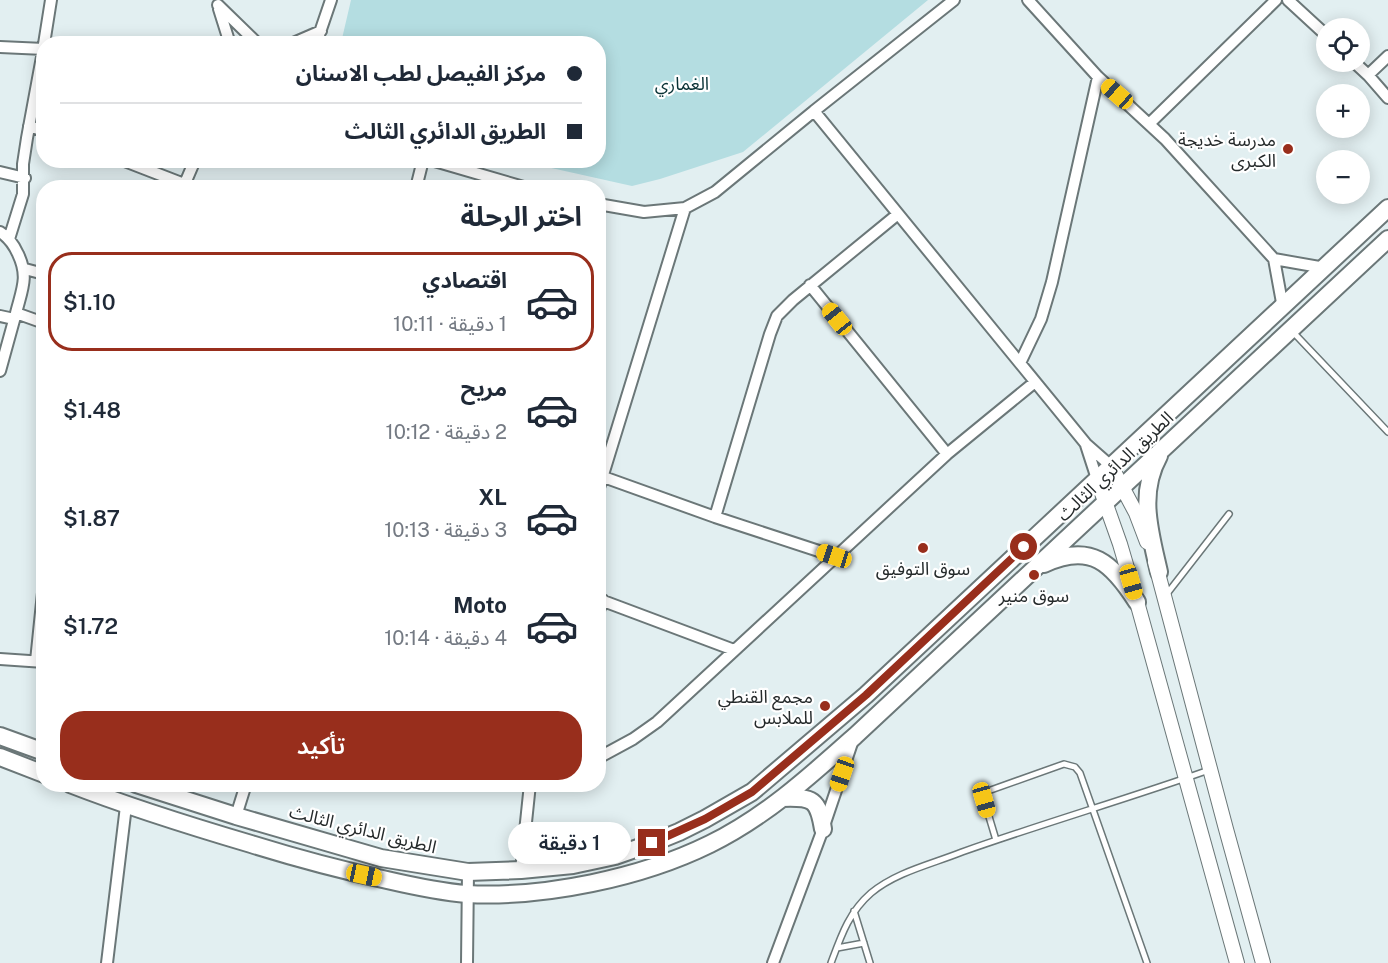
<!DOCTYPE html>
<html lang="ar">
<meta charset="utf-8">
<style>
body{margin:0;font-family:"Public Sans","Noto Sans Arabic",sans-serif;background:#f6f6f7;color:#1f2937;direction:rtl;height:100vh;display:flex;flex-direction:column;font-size:22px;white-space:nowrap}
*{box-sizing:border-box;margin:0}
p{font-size:20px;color:#747a83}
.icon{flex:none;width:33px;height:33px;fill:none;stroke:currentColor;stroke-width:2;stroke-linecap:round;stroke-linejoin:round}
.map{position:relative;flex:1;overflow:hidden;direction:ltr}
.side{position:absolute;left:36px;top:180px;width:570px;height:612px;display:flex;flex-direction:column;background:#fff;border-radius:24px;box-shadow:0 3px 15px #0003;direction:rtl}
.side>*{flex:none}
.guide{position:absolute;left:36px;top:36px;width:570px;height:132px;border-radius:24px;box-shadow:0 3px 15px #0003;direction:rtl;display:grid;align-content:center;height:132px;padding:0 24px;background:#fff}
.fabs{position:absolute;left:1316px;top:18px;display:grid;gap:12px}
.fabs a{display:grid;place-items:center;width:54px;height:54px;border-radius:50%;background:#fff;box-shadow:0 3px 15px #0003;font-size:30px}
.end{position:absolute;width:27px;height:27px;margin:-14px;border:8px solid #982e1c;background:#fff;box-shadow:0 0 0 3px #fff}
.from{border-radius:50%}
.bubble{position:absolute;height:42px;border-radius:21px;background:#fff;box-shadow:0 3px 15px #0003;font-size:20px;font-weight:600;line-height:42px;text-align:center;direction:rtl}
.car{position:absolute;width:18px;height:36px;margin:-18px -9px;border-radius:8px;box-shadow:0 0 4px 2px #0007;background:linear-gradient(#f5c518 24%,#345 0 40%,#f5c518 0 76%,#345 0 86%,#f5c518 0)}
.guide b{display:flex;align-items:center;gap:21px;height:57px;font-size:22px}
.guide b+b{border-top:2px solid #e0e1e3}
.guide i{width:15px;height:15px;background:#1f2937}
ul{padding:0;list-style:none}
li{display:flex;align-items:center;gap:18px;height:99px;margin:0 12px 9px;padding:0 12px;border:3px solid transparent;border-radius:24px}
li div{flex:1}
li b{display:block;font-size:22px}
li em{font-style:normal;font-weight:600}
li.on{border-color:#982e1c}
li>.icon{width:54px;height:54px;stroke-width:1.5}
h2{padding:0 24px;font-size:27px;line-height:72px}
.action{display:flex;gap:12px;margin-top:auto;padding:12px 24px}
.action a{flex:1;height:69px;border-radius:24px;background:#982e1c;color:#fff;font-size:24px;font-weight:600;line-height:69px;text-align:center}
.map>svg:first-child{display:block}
.green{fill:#b4dde1}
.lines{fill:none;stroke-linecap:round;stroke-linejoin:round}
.service-casing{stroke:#6b7778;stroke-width:8}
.minor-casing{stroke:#6b7778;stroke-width:14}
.tertiary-casing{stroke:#6b7778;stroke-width:16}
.primary-casing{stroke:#6b7778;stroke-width:20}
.service{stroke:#fff;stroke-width:5}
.minor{stroke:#fff;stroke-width:10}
.tertiary{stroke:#fff;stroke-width:14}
.primary{stroke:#fff;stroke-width:16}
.route{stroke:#982e1c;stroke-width:8}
.poi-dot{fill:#982e1c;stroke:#fff;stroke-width:2}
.labels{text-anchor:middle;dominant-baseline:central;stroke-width:4.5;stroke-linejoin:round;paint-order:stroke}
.park-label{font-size:18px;fill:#093236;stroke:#fff}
.poi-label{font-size:18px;fill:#252a2b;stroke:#fff;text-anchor:end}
.street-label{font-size:18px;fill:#252a2b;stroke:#fff}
</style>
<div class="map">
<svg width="1388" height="963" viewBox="0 0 1388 963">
<rect width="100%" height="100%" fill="#e2eff1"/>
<path class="green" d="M351 0H928L743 152 660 179 632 186 520 161 598 160V44L341 43Z"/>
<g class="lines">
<defs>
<path id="service" d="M1292 331 1388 432
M1166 595 1229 514
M996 840 984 800V795L988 791 1064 764 1075 767 1080 773 1147 963
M854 911 870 963
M837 948 864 943
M831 963C841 936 849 912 871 893 896 872 932 864 962 852 1044 823 1127 799 1209 770"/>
<path id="minor" d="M1028 0 1098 77 1165 139 1274 259 1283 308
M1288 0 1326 35
M218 5 258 44
M219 9 230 44
M44 44 51 0
M291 44 321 31
M316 44 331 0
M0 47 44 49
M1354 62 1368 75 1388 56
M1368 75 1388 98
M814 111 954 0
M1150 123 1276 0
M29 126 44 131
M122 160 184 184
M431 160 527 188
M0 172 25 178
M183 188 195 160
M416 188 423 160
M598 204 644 212 685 208 715 192 814 111 1086 444 1111 466
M0 232C8 237 14 245 18 254 29 277 22 289 16 313
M9 239 23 194V164L27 138 44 46
M1274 259 1325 268
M25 269 44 274
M810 285 947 454
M0 316 14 319
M1020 363 1041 319 1052 282 1098 77
M0 371 16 313 44 323
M1086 445 1097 479
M598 475 715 517 834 556
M598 491 685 208
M715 517 770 334 777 316 793 300 898 214
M598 599 734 650
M598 613 603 600
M0 659 44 662
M36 661 44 583
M598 758 633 739 657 722 947 454 1035 382
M236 816 246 784
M521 870 530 784
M107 963 126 806
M467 963 468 872
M773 963 823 829 853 740"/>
<path id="tertiary" d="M1111 466 1136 513 1147 542
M1097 479 1120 544 1137 602 1237 963
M1155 562 1226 829 1263 963"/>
<path id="primary" d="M1044 564C1091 542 1112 563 1137 602
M1159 572C1150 532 1138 494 1159 456
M0 736 44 752
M0 757 44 774
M70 784C129 807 190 826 251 844 296 858 341 870 387 880 413 886 441 892 467 894 544 898 641 878 710 844 765 817 809 777 855 736L1388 239
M136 784 236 816 381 858 468 872 521 870 573 865 615 856 652 843 679 832 705 819 752 792 866 695 1388 208
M783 798C813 797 818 799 823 829"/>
</defs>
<use href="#service" class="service-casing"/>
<use href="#minor" class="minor-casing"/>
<use href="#tertiary" class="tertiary-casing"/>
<use href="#primary" class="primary-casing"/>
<use href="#service" class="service"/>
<use href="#minor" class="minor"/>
<use href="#tertiary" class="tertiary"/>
<use href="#primary" class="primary"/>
</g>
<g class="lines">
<path class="route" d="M652 843 705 819 752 792 866 695 1024 547"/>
</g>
<g class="poi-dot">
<circle cx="1288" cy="149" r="6"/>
<circle cx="923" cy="548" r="6"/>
<circle cx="1034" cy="575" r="6"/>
<circle cx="825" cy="706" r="6"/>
</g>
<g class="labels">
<g class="park-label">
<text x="682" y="83">الغماري</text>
</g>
<g class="poi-label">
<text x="1276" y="139">مدرسة خديجة<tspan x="1276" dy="21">الكبرى</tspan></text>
<text x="923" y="568" text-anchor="middle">سوق التوفيق</text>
<text x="1034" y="595" text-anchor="middle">سوق منير</text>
<text x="813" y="696">مجمع القنطي<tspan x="813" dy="21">للملابس</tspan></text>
</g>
<g class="street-label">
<text transform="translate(1115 466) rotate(-43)">الطريق الدائري الثالث</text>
<text transform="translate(363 829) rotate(14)">الطريق الدائري الثالث</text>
</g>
</g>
</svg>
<div class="fabs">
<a><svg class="icon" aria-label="locate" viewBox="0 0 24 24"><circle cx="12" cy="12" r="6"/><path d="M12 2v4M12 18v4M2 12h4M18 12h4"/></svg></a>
<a>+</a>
<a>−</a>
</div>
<i class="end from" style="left:1024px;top:547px"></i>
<i class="end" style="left:652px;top:843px"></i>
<div class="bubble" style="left:508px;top:822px;width:123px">1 دقيقة</div>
<i class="car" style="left:1117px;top:94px;rotate:311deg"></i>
<i class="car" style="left:837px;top:319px;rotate:321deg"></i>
<i class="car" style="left:834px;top:556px;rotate:288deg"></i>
<i class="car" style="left:1131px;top:582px;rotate:164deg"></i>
<i class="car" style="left:842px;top:774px;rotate:199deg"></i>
<i class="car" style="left:984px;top:800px;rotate:164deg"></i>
<i class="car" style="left:364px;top:875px;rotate:102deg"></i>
<div class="guide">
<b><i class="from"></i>مركز الفيصل لطب الاسنان</b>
<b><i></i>الطريق الدائري الثالث</b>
</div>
<section class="side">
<h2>اختر الرحلة</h2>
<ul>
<li class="on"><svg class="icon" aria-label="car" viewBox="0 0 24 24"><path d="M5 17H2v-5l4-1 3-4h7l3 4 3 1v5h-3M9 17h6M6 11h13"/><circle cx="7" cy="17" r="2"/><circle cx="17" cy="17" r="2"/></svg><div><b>اقتصادي</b><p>1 دقيقة · 10:11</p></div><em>$1.10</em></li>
<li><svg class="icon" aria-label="car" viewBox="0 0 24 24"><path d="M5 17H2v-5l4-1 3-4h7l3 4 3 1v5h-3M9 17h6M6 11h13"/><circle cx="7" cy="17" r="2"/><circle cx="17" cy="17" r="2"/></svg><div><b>مريح</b><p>2 دقيقة · 10:12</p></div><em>$1.48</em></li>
<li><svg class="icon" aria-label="car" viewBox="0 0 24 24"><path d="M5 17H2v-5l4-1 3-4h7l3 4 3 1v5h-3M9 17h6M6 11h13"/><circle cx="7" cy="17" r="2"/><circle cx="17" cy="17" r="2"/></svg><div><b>XL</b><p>3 دقيقة · 10:13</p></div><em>$1.87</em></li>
<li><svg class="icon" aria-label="car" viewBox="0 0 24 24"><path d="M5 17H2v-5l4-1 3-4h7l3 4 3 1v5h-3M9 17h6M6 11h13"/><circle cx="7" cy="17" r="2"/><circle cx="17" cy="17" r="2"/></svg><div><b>Moto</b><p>4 دقيقة · 10:14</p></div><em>$1.72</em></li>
</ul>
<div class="action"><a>تأكيد</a></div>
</section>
</div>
